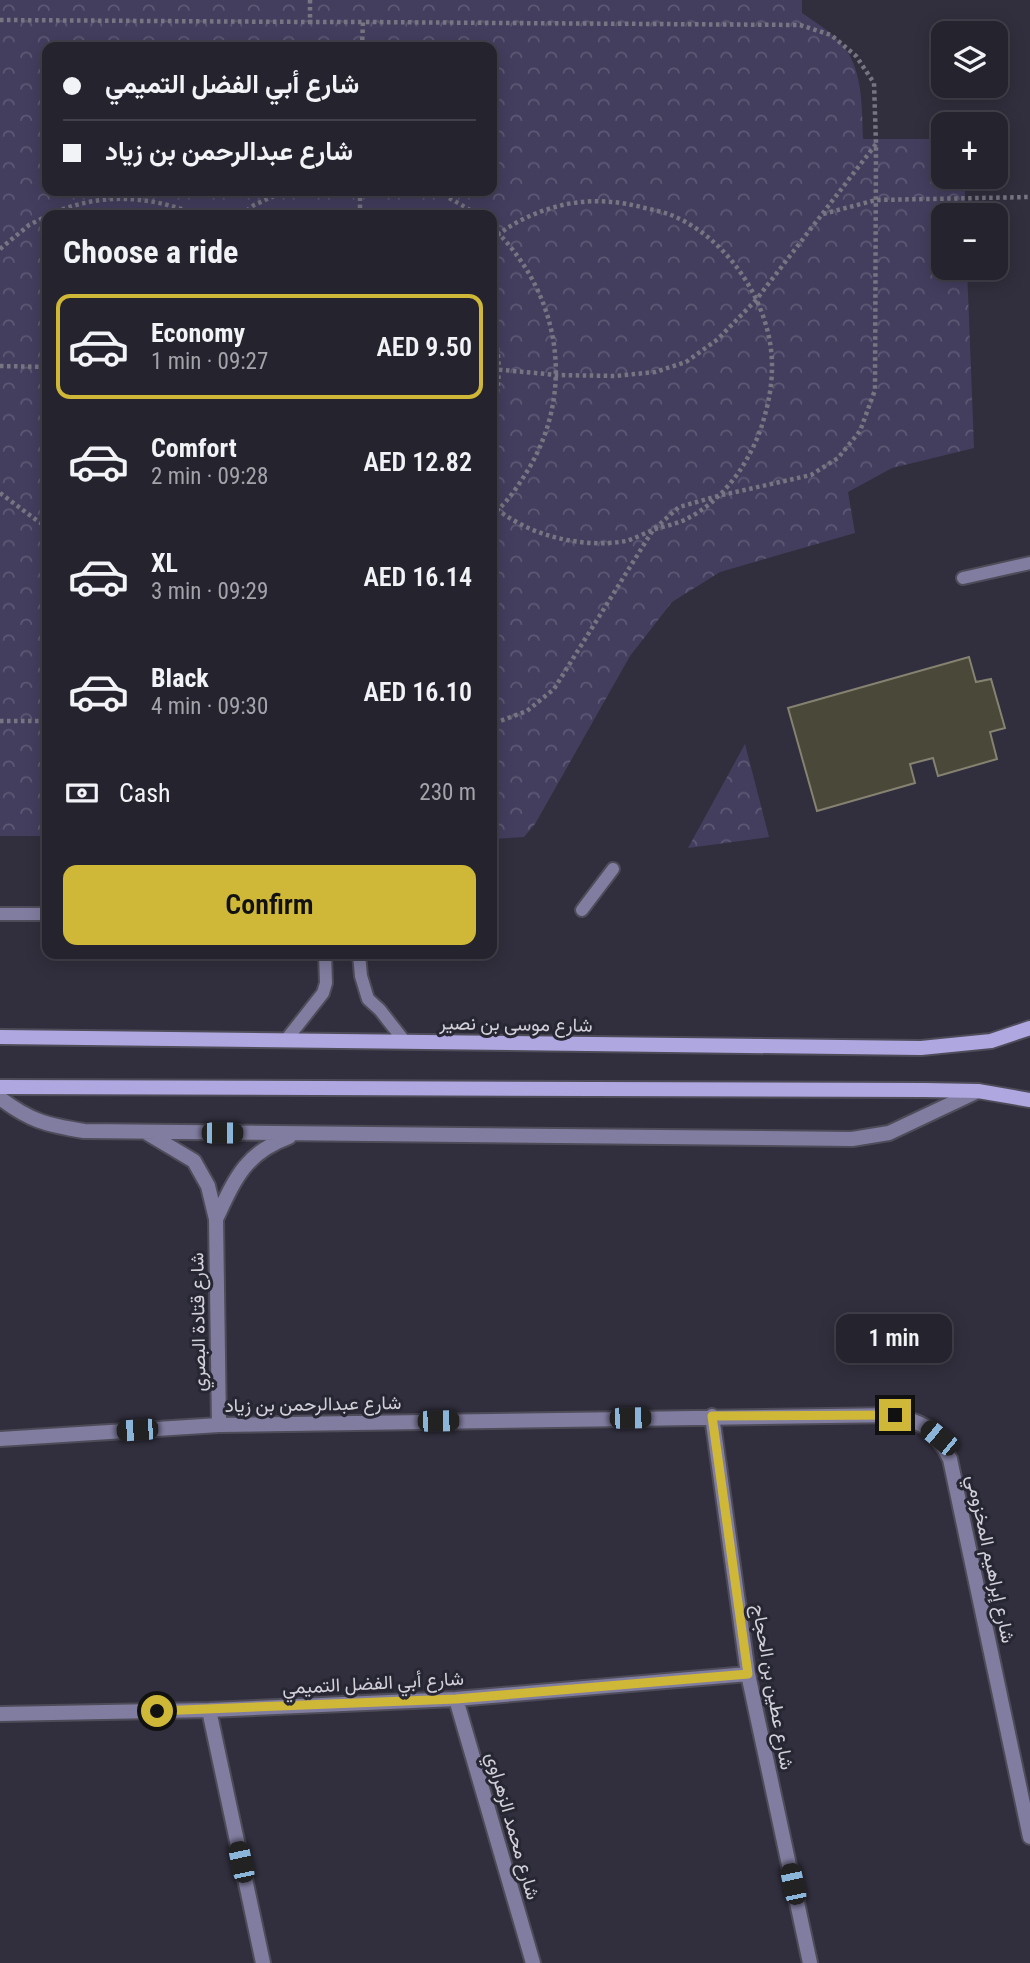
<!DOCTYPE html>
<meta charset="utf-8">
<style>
body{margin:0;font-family:"Roboto Condensed",Vazirmatn,sans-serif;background:#312f3a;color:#f1f3f6;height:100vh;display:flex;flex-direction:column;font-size:26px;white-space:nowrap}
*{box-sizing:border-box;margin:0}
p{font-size:23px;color:#a3a4aa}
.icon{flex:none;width:38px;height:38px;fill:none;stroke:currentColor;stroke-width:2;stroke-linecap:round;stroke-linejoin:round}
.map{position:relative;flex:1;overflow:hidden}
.panel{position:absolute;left:42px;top:210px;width:455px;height:749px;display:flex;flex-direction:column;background:#25232e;border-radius:14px;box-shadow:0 4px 18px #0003,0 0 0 2px #42404a}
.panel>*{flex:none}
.banner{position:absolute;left:42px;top:42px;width:455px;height:154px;border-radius:14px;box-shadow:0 4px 18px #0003,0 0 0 2px #42404a;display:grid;align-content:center;height:154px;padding:0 21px;background:#25232e}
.tools{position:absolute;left:931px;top:21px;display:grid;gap:14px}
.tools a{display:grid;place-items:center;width:77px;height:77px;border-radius:14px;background:#25232e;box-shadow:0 4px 18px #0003,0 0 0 2px #42404a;font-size:35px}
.end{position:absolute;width:32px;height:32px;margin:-16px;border:9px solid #cfb837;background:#111;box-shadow:0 0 0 4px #111}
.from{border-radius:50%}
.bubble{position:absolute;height:49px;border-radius:14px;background:#25232e;box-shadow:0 4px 18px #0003,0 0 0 2px #42404a;font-size:23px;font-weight:600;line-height:49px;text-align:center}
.car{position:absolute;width:21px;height:42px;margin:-21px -10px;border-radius:9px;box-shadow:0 0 5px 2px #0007;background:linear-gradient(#222 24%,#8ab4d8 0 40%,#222 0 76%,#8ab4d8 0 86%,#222 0)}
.banner b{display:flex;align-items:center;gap:24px;height:66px;font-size:26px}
.banner b+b{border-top:2px solid #42404a}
.banner i{width:18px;height:18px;background:#f1f3f6}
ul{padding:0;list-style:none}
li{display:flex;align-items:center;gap:21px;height:105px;margin:0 14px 10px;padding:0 7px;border:4px solid transparent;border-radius:14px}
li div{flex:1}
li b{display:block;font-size:26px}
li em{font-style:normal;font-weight:600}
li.active{border-color:#cfb837}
li>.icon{width:63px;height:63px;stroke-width:1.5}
h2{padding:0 21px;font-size:32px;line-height:84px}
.pay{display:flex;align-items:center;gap:18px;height:77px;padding:0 21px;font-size:26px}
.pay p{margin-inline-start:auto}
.primary-button{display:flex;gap:14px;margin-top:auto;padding:14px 21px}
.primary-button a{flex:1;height:80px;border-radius:14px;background:#cfb837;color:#111;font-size:28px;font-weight:600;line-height:80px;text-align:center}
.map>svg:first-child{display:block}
.forest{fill:url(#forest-crowns);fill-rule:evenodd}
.building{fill:#4a4838;stroke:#858271;stroke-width:2}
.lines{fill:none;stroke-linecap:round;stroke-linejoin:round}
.lane-casing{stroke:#4e4c59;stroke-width:16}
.street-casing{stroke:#4e4c59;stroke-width:18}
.secondary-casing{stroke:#4e4c59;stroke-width:18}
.path{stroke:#777581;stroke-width:4.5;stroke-dasharray:3.5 3.5;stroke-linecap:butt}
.lane{stroke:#817da0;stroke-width:12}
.street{stroke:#817da0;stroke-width:14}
.secondary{stroke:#afa7e0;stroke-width:14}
.route{stroke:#cfb837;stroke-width:9}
.labels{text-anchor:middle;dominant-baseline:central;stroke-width:6;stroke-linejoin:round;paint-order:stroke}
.street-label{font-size:19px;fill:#d2d1da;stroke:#272633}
</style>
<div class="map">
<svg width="1030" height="1963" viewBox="0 0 1030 1963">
<defs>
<pattern id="forest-crowns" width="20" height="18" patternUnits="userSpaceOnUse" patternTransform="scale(1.75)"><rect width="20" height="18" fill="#433e5e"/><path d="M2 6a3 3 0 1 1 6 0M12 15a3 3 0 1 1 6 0" fill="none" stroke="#5d5974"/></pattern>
</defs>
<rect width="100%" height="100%" fill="#312f3d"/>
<path class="forest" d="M0 0H802V13C816 23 835 34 845 48 863 73 862 110 863 139H943V177H964L966 215H943V268H967L974 448 892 468 848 492 855 533 720 572 672 602 630 656 535 824 524 837 492 839V215H47V836H0ZM47 47H492V191H47Z
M745 744 769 837 688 848Z"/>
<path class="building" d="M969 657 976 682 991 679 1005 728 990 732 997 759 938 776 933 758 910 764 915 783 817 811 788 708Z"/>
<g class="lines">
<defs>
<path id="lane" d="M963 578 1030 563
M582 910 613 869
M0 914H47
M359 954 361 976 368 999 380 1010 405 1042
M286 1040 323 993 326 983 325 954"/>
<path id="street" d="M0 1098C30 1121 47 1125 84 1131L852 1139 889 1133 978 1091
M147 1133 194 1161 208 1186 216 1219 219 1425
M216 1219C235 1179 245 1153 289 1137
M712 1416 748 1674 810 1963
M0 1439 219 1425 895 1415C927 1424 935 1429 950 1459L1030 1837
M456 1699 533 1963
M209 1710 263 1963
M0 1714 209 1710 456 1699 748 1674"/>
<path id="secondary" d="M0 1037 921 1048 991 1041 1030 1028
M0 1087 925 1090 978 1091 1030 1100"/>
</defs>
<use href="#lane" class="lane-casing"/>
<use href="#street" class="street-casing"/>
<use href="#secondary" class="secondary-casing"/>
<path class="path" d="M310 0V22H363
M0 20 310 22
M362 47 363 22 800 25 831 35 856 56 874 83 876 144
M437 191 479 215
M823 214 876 200 1030 197
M49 215C99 192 148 195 198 215
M241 215 254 205 285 191
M360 215V191
M492 227C559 291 577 388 528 470 518 486 507 503 492 515
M492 240C513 221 540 210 567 204 594 199 619 201 645 208 654 210 663 212 671 215 728 238 772 304 772 366 772 387 768 407 761 428 749 463 724 499 690 517 679 524 663 526 650 531 643 534 634 539 626 541 581 549 526 535 492 505
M0 249 29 225 47 216
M492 327C501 355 501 385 492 413
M0 366 47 367
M492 369 557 375 615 376 655 372 686 362 718 339 756 300 876 144 875 390 860 431 838 458 811 475 718 496 679 507 653 530 554 689 527 711 492 724
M0 493 39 522 47 526
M0 721H47"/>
<use href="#lane" class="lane"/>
<use href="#street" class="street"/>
<use href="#secondary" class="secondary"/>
</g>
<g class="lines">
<path class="route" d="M157 1711 456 1699 748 1674 712 1416 895 1415"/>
</g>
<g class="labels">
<g class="street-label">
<text transform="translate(516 1024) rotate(1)">شارع موسى بن نصير</text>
<text transform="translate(198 1322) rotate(-91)">شارع قتادة البصري</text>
<text transform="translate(313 1404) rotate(-1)">شارع عبدالرحمن بن زياد</text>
<text transform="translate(991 1559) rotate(78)">شارع إبراهيم المخزومي</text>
<text transform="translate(373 1683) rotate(-3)">شارع أبي الفضل التميمي</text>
<text transform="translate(773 1687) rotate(80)">شارع عطين بن الحجاج</text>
<text transform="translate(513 1826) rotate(74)">شارع محمد الزهراوي</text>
</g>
</g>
</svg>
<div class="tools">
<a><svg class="icon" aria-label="layers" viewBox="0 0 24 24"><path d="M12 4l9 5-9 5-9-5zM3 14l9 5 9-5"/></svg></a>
<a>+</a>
<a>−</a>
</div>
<i class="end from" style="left:157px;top:1711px"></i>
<i class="end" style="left:895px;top:1415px"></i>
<div class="bubble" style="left:836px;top:1314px;width:116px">1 min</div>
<i class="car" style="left:222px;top:1133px;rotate:90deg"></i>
<i class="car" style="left:630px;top:1418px;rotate:89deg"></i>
<i class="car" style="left:438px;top:1421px;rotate:89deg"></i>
<i class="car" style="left:137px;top:1430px;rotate:266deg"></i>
<i class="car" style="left:939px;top:1438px;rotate:309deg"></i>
<i class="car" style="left:241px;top:1862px;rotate:348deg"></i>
<i class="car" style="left:793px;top:1884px;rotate:348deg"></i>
<div class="banner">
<b><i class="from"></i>شارع أبي الفضل التميمي</b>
<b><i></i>شارع عبدالرحمن بن زياد</b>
</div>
<section class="panel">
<h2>Choose a ride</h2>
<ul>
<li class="active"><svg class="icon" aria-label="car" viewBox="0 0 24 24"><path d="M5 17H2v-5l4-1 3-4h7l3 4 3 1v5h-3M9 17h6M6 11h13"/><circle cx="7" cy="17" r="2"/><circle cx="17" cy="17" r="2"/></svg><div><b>Economy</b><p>1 min · 09:27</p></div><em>AED 9.50</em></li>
<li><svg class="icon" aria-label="car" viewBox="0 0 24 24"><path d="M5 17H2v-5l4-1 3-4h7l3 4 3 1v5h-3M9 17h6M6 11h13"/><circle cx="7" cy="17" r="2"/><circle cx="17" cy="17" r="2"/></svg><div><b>Comfort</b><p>2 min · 09:28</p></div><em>AED 12.82</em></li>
<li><svg class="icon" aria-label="car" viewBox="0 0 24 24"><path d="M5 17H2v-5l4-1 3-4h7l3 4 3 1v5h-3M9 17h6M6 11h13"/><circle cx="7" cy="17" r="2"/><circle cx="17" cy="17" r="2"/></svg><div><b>XL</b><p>3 min · 09:29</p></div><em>AED 16.14</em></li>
<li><svg class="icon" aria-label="car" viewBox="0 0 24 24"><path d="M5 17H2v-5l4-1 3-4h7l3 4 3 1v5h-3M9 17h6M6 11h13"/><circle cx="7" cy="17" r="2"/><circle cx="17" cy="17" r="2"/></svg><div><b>Black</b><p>4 min · 09:30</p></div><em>AED 16.10</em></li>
</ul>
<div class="pay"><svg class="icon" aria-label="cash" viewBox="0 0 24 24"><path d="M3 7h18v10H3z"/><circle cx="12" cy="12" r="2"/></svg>Cash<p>230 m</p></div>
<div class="primary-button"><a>Confirm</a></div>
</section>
</div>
